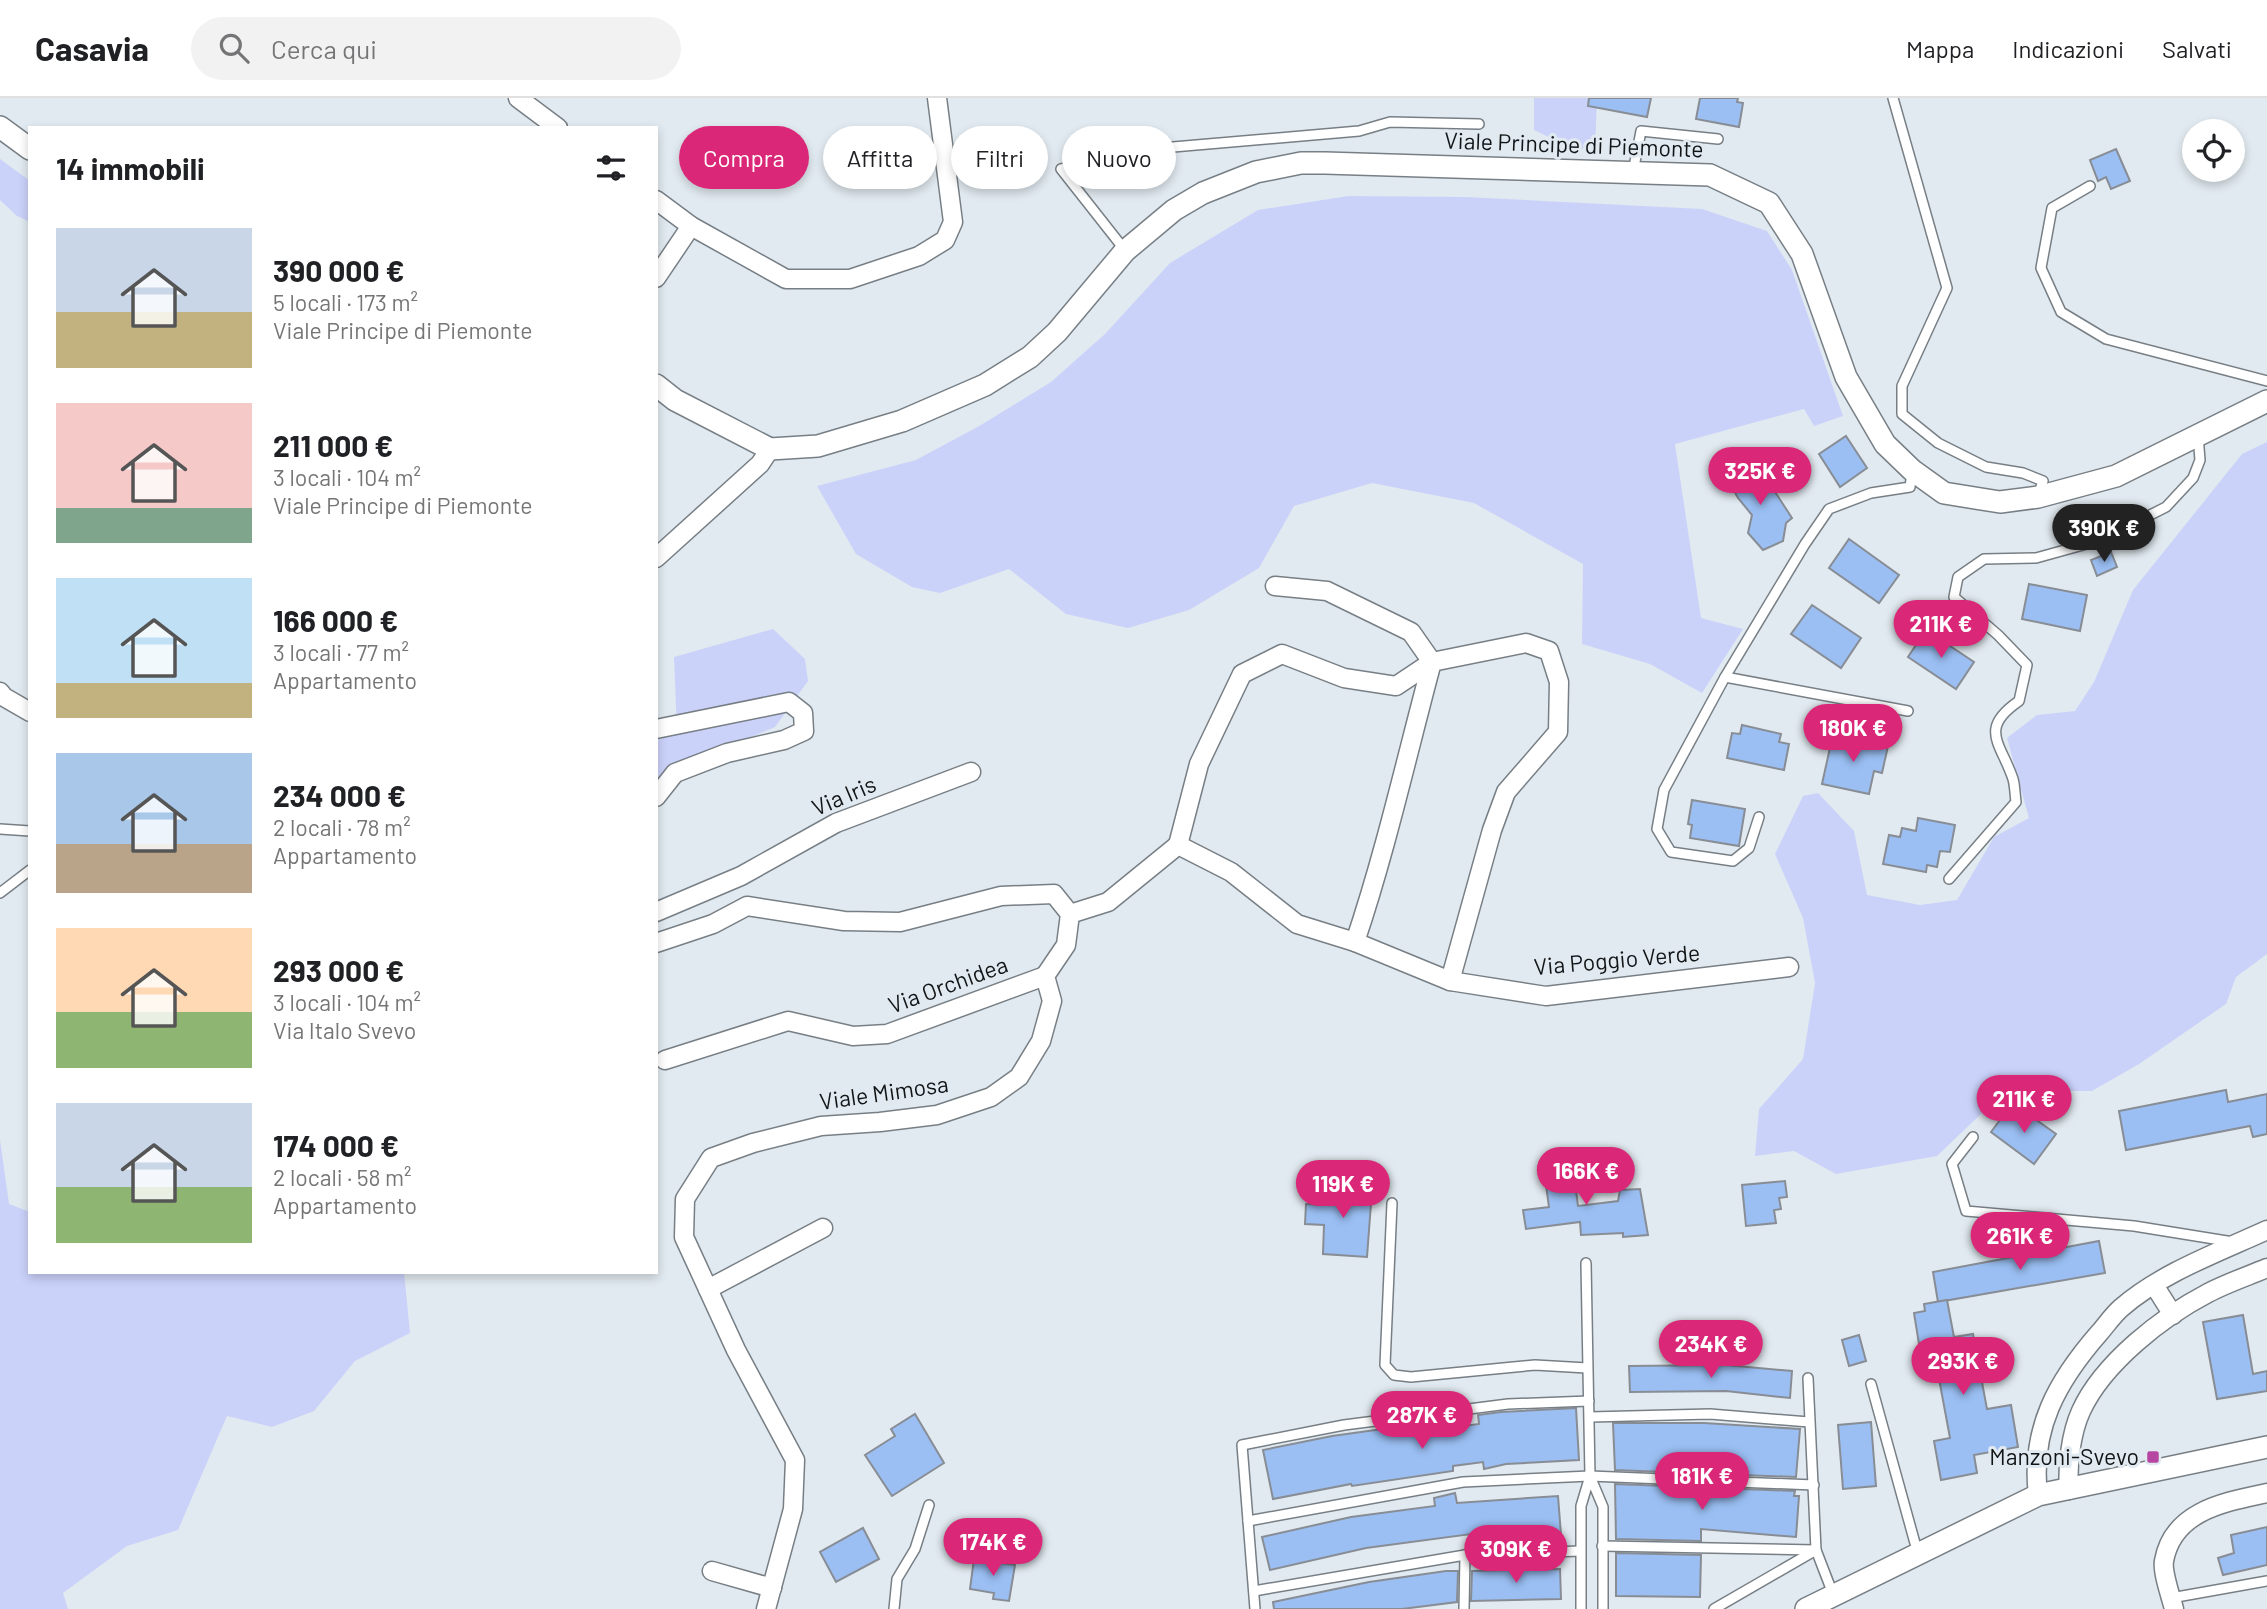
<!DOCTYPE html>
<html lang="it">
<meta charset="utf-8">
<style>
:root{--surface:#fff;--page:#f2f2f2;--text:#202124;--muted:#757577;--line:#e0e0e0;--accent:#db2777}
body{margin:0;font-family:Barlow,sans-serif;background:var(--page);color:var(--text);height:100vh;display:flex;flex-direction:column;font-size:26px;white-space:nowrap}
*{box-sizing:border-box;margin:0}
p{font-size:23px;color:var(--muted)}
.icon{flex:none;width:38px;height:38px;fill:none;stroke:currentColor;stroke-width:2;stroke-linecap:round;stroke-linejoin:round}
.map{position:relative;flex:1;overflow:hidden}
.details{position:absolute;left:28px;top:28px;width:630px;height:1148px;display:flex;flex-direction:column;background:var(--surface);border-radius:0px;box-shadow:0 4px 10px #0003}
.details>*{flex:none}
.hud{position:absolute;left:679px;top:28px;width:665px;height:63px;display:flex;gap:14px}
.tools{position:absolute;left:2182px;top:21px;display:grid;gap:14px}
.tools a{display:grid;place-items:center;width:63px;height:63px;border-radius:50%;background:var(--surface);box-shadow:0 4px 10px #0003;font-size:35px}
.price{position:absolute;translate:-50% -60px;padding:0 16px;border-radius:24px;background:var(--accent);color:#fff;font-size:23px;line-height:46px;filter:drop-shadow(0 2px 4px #0008)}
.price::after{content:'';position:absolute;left:50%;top:42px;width:21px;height:16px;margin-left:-10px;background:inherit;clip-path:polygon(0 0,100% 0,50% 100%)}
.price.current{background:#222;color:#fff}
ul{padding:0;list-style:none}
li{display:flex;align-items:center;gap:21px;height:175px;padding:0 28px}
li span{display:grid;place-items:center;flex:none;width:196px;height:140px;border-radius:0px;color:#555}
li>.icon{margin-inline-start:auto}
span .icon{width:84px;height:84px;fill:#fffc;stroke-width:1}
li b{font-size:30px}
h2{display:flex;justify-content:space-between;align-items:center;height:84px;padding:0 28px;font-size:30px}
.chip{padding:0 24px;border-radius:32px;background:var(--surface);box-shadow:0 4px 10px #0003;font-size:24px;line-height:63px}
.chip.current{background:var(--accent);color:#fff}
header{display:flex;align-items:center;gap:42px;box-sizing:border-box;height:98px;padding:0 35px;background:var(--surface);border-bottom:2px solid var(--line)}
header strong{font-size:33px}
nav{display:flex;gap:38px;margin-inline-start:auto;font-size:24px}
.search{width:490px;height:63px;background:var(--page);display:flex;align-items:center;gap:18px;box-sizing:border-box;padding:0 24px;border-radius:38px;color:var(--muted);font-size:26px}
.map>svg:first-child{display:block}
.green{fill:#cbd2fa}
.building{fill:#9bbff3;stroke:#888d95;stroke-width:2}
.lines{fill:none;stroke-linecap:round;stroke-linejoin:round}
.service-casing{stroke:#777f85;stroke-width:12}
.minor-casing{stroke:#777f85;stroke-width:21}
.tertiary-casing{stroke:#777f85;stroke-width:24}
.service{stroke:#fff;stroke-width:9}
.minor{stroke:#fff;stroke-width:18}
.tertiary{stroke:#fff;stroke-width:21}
.poi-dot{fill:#b746a3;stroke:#e1eaf0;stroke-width:2.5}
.labels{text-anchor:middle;stroke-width:6;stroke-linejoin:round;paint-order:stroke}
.street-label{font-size:23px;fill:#121517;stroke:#e1eaf0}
.poi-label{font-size:23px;fill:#121517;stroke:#e1eaf0;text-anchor:end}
</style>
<header>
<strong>Casavia</strong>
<div class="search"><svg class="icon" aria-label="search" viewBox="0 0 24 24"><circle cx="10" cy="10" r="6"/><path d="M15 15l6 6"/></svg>Cerca qui</div>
<nav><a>Mappa</a><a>Indicazioni</a><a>Salvati</a></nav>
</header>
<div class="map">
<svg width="2267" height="1511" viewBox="0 0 2267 1511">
<rect width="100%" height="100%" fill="#e1eaf0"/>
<g class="green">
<path d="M 1534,0 L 1599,0 C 1593,18 1600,33 1591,50 L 1576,52 L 1534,32 Z"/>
<polygon points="0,61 30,83 30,124 17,118 0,102"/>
<polygon points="1348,98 1466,99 1702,111 1767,133 1792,172 1843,318 1814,328 1804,311 1675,346 1701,520 1743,531 1702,595 1650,566 1582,546 1583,466 1474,405 1372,385 1294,408 1259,470 1189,512 1128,530 1066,516 1009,471 940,495 912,489 856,456 817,388 916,362 981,327 1051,284 1105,236 1170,165 1258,112"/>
<polygon points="2267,344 2267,856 2236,879 2226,906 2139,966 2092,993 2005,993 1937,1058 1836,1076 1794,1053 1755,1058 1759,1011 1803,961 1815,885 1803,820 1775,756 1803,698 1818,695 1854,733 1867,797 1920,807 1957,802 1994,739 2029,720 2007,640 2037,617 2075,613 2094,584 2133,492 2242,356"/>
<polygon points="773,531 805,561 808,583 775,629 744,642 675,665 656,684 656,643 677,633 674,559"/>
<polygon points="0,1042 9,1106 30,1114 30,1174 404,1174 410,1235 355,1263 314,1313 272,1329 227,1318 178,1432 127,1448 63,1495 68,1511 0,1511"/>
</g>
<g class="building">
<polygon points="1589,0 1651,0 1647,19 1588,8"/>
<polygon points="1700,0 1738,0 1737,4 1743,5 1739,29 1696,21"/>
<polygon points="2116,51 2130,83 2111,91 2106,79 2098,83 2090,62"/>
<polygon points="1846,338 1867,370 1840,389 1819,356"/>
<polygon points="1745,363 1756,386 1766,380 1792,420 1786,425 1783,443 1763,452 1748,435 1752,417 1738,400 1724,375"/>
<polygon points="1849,441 1899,477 1879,505 1829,470"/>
<polygon points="2111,454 2117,469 2097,478 2091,462"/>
<polygon points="2029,486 2087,497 2080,533 2022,521"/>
<polygon points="1812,507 1861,540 1841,570 1791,536"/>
<polygon points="1924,535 1930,539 1932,536 1974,564 1956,591 1908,559"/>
<polygon points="1742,627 1781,636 1779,644 1789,646 1784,672 1727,660 1732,635 1740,636"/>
<polygon points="1833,636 1888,648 1882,675 1874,673 1869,696 1822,686"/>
<polygon points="1692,702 1745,711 1739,748 1690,740 1692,727 1688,726"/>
<polygon points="1918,720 1955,727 1950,754 1940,753 1937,769 1927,767 1926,774 1883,766 1889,737 1900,739 1902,730 1916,733"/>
<polygon points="2226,992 2228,1004 2267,996 2267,1036 2253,1039 2250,1028 2126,1052 2119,1013"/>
<polygon points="2020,1010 2056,1036 2034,1066 1991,1034 2006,1014 2013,1019"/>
<polygon points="1572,1061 1578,1108 1618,1103 1620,1092 1640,1091 1648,1137 1623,1139 1623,1135 1581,1137 1580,1124 1526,1131 1523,1112 1549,1109 1543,1065"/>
<polygon points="1328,1080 1343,1081 1342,1090 1372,1092 1367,1159 1323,1156 1324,1127 1305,1126 1306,1106 1326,1107"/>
<polygon points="1785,1083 1787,1099 1779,1100 1781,1111 1774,1112 1776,1125 1746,1128 1742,1087"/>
<polygon points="2099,1143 2105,1175 1938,1204 1933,1174"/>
<polygon points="1947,1202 1954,1239 1973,1236 1987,1311 2011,1307 2018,1349 1974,1357 1977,1375 1941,1382 1934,1343 1950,1340 1932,1243 1919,1246 1914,1215 1925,1213 1924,1206"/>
<polygon points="2243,1217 2253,1276 2267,1273 2267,1293 2217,1301 2203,1224"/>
<polygon points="1859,1237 1866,1263 1849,1268 1842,1242"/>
<polygon points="1726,1267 1792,1273 1790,1300 1726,1293 1630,1294 1629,1268"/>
<polygon points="1576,1310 1579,1362 1506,1366 1484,1371 1483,1364 1453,1368 1453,1373 1352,1388 1351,1386 1273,1401 1263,1352 1332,1338 1448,1322 1449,1330 1479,1326 1478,1317 1501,1314"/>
<polygon points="915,1316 944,1365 892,1398 865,1357 895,1338 891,1331"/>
<polygon points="1871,1324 1876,1388 1843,1391 1838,1327"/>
<polygon points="1613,1325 1704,1325 1800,1331 1796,1379 1615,1372"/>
<polygon points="1615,1386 1795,1393 1794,1398 1799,1398 1796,1439 1701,1431 1701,1443 1616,1441"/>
<polygon points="1455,1395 1457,1405 1558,1398 1561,1437 1472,1443 1471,1436 1366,1450 1270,1472 1262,1439 1351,1419 1435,1408 1434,1400"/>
<polygon points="2267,1429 2267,1467 2223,1477 2218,1460 2234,1455 2231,1437"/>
<polygon points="863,1430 879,1461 836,1484 820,1454"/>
<polygon points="1616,1455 1701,1457 1700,1499 1616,1498"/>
<polygon points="974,1461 1015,1467 1009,1503 993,1501 994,1495 970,1491"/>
<polygon points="1560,1471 1561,1501 1471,1503 1472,1473"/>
<polygon points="1446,1473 1458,1473 1457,1504 1402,1511 1274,1511 1273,1504 1369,1484"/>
</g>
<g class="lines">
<g class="service-casing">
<g id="service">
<polyline points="1893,0 1947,190 1902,288 1902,316 1938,345 1986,369 2023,375 2043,383 2038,398"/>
<polyline points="1633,74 1641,33 1718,41"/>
<polyline points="2090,88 2052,110 2041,170 2061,214 2106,241 2267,283"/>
<polyline points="1124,151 1061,71 1173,49 1359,33 1390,24 1479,26"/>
<polyline points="1725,579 1908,613"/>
<polyline points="1759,719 1749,750 1733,763 1671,754 1657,731 1664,692 1725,579 1805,446 1829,411 1871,395 1910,389 1912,374"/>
<polyline points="0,731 30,733"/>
<path d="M 1949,781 L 2016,704 C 2015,697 2015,688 2013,681 C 2001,645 1978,631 2019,603 L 2027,567 L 1998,537 L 1954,499 L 1958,479 L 1984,461 L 2036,460 L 2101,442 L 2166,409 L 2193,380 L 2200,362 L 2198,338"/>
<polyline points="0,795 30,772"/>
<polyline points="1973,1039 1952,1066 1966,1113 2134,1128 2233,1144"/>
<polyline points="1392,1105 1385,1267 1394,1277 1411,1279 1535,1267 1587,1270"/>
<polyline points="1586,1165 1590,1378"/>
<polyline points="1871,1286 1918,1456"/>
<polyline points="1590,1319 1710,1316 1809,1324"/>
<polyline points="1248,1423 1463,1384 1590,1378 1814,1387"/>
<polyline points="1602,1448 1816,1452 1833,1496"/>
<polyline points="1254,1493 1465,1457 1580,1453"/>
<polyline points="2171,1500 2267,1483"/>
<polyline points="894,1511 897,1481 915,1451 929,1407"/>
<polyline points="1255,1511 1242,1347 1344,1327 1508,1306 1589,1303"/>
<polyline points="1464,1511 1465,1457"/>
<polyline points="1581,1511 1581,1408 1590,1378 1603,1409 1603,1511"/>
<polyline points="1714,1511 1816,1452 1808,1280"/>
</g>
</g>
<g class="minor-casing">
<g id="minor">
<polyline points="518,0 558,30"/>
<polyline points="656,102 691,128 786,181 850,181 919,158 945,142 953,124 937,0"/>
<polyline points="656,180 691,128"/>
<polyline points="656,460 760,366 770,351"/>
<polyline points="0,594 4,599 30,614"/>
<polyline points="656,631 789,604 803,615 804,633 784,642 727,655 675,675 656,699"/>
<polyline points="1178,747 1199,666 1242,576 1282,556 1344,580 1396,588 1432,564 1411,534 1327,493 1275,488"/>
<polyline points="656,814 741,778 836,725 971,674"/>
<polyline points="1070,816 1108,804 1178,747 1231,774 1297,826 1355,844 1450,883 1546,898 1789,869"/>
<path d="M 1355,844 C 1386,752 1407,657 1432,564 L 1526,545 L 1549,553 L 1559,584 L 1558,634 L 1506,694 L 1492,732 L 1450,883"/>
<polyline points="656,845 713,826 747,808 844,823 900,824 1001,798 1054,796 1070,816 1066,847 1045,878 1052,903 1041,943 1019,979 991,999 937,1017 880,1024 821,1028 753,1045 711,1060 685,1101 684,1139 736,1252 795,1362 793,1411 766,1511"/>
<polyline points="665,962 788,923 853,938 887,936 1045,878"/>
<polyline points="2154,1187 2173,1217"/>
<polyline points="708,1191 823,1130"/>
<path d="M 2069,1392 C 2067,1368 2071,1335 2081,1313 C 2103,1265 2162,1219 2208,1195 C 2227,1185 2248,1178 2267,1170"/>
<path d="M 2038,1397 C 2030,1331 2057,1283 2100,1234 C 2107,1226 2113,1217 2121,1210 C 2161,1175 2219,1154 2267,1132"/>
<polyline points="712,1473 772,1490"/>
<path d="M 2174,1511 C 2171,1499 2162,1474 2164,1463 C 2173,1412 2226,1404 2267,1395"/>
</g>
</g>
<g class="tertiary-casing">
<g id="tertiary">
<polyline points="0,29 30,51"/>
<polyline points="656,287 675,302 770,351 818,348 902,323 985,287 1030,259 1057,234 1125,153 1174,112 1203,95 1256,74 1301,65 1325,65 1710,77 1769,105 1802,156 1846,279 1885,346 1912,372 1944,395 2000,404 2038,399 2116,378 2267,303"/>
<polyline points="1806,1511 2038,1397 2267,1349"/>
</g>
</g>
<use href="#service" class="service"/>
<use href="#minor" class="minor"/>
<use href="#tertiary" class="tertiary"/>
</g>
<rect class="poi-dot" x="2146" y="1352" width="14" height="14" rx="3.5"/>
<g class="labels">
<g class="street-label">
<text transform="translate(1574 47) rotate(2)" y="8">Viale Principe di Piemonte</text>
<text transform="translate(844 698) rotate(-23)" y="8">Via Iris</text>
<text transform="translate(1617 862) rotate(-5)" y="8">Via Poggio Verde</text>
<text transform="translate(948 887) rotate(-20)" y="8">Via Orchidea</text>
<text transform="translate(884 995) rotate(-8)" y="8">Viale Mimosa</text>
</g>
<g class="poi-label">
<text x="2139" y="1367">Manzoni-Svevo</text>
</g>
</g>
</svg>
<div class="tools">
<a><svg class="icon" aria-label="locate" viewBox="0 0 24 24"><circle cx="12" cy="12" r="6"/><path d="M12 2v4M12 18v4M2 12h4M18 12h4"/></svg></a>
</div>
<b class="price" style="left:1760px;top:409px">325K €</b>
<b class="price current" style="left:2104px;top:466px">390K €</b>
<b class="price" style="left:1941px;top:562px">211K €</b>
<b class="price" style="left:1853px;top:666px">180K €</b>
<b class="price" style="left:2024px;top:1037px">211K €</b>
<b class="price" style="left:1586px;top:1109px">166K €</b>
<b class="price" style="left:1343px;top:1122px">119K €</b>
<b class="price" style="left:2020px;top:1174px">261K €</b>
<b class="price" style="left:1711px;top:1282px">234K €</b>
<b class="price" style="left:1963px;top:1299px">293K €</b>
<b class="price" style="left:1422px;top:1353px">287K €</b>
<b class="price" style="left:1702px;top:1414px">181K €</b>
<b class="price" style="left:993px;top:1480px">174K €</b>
<b class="price" style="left:1516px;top:1487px">309K €</b>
<div class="hud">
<a class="chip current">Compra</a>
<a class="chip">Affitta</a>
<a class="chip">Filtri</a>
<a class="chip">Nuovo</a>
</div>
<section class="details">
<h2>14 immobili<svg class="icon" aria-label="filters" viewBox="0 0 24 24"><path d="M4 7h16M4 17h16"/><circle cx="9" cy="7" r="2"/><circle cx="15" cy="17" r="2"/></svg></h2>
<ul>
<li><span style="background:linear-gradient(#c9d6e8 60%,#c2b280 0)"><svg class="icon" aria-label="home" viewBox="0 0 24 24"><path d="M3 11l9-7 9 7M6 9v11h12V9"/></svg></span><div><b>390 000 €</b><p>5 locali · 173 m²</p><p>Viale Principe di Piemonte</p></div></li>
<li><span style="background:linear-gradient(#f6c9c9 75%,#7fa58c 0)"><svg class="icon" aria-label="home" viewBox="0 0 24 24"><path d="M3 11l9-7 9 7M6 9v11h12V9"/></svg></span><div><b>211 000 €</b><p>3 locali · 104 m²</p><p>Viale Principe di Piemonte</p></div></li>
<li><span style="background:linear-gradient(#bfe0f5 75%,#c2b280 0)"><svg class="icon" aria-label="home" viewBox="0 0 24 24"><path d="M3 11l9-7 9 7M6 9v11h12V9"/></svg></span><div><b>166 000 €</b><p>3 locali · 77 m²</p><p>Appartamento</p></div></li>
<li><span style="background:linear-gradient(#a9c7e8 65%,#b9a48a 0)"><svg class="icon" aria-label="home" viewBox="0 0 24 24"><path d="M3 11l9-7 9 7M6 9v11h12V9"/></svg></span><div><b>234 000 €</b><p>2 locali · 78 m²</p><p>Appartamento</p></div></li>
<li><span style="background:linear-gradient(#ffd9b3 60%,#8fb573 0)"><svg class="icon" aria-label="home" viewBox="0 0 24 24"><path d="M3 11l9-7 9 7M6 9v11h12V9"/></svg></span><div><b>293 000 €</b><p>3 locali · 104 m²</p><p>Via Italo Svevo</p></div></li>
<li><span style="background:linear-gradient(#c9d6e8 60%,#8fb573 0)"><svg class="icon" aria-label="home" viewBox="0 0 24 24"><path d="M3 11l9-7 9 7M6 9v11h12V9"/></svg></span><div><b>174 000 €</b><p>2 locali · 58 m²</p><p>Appartamento</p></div></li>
</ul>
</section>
</div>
